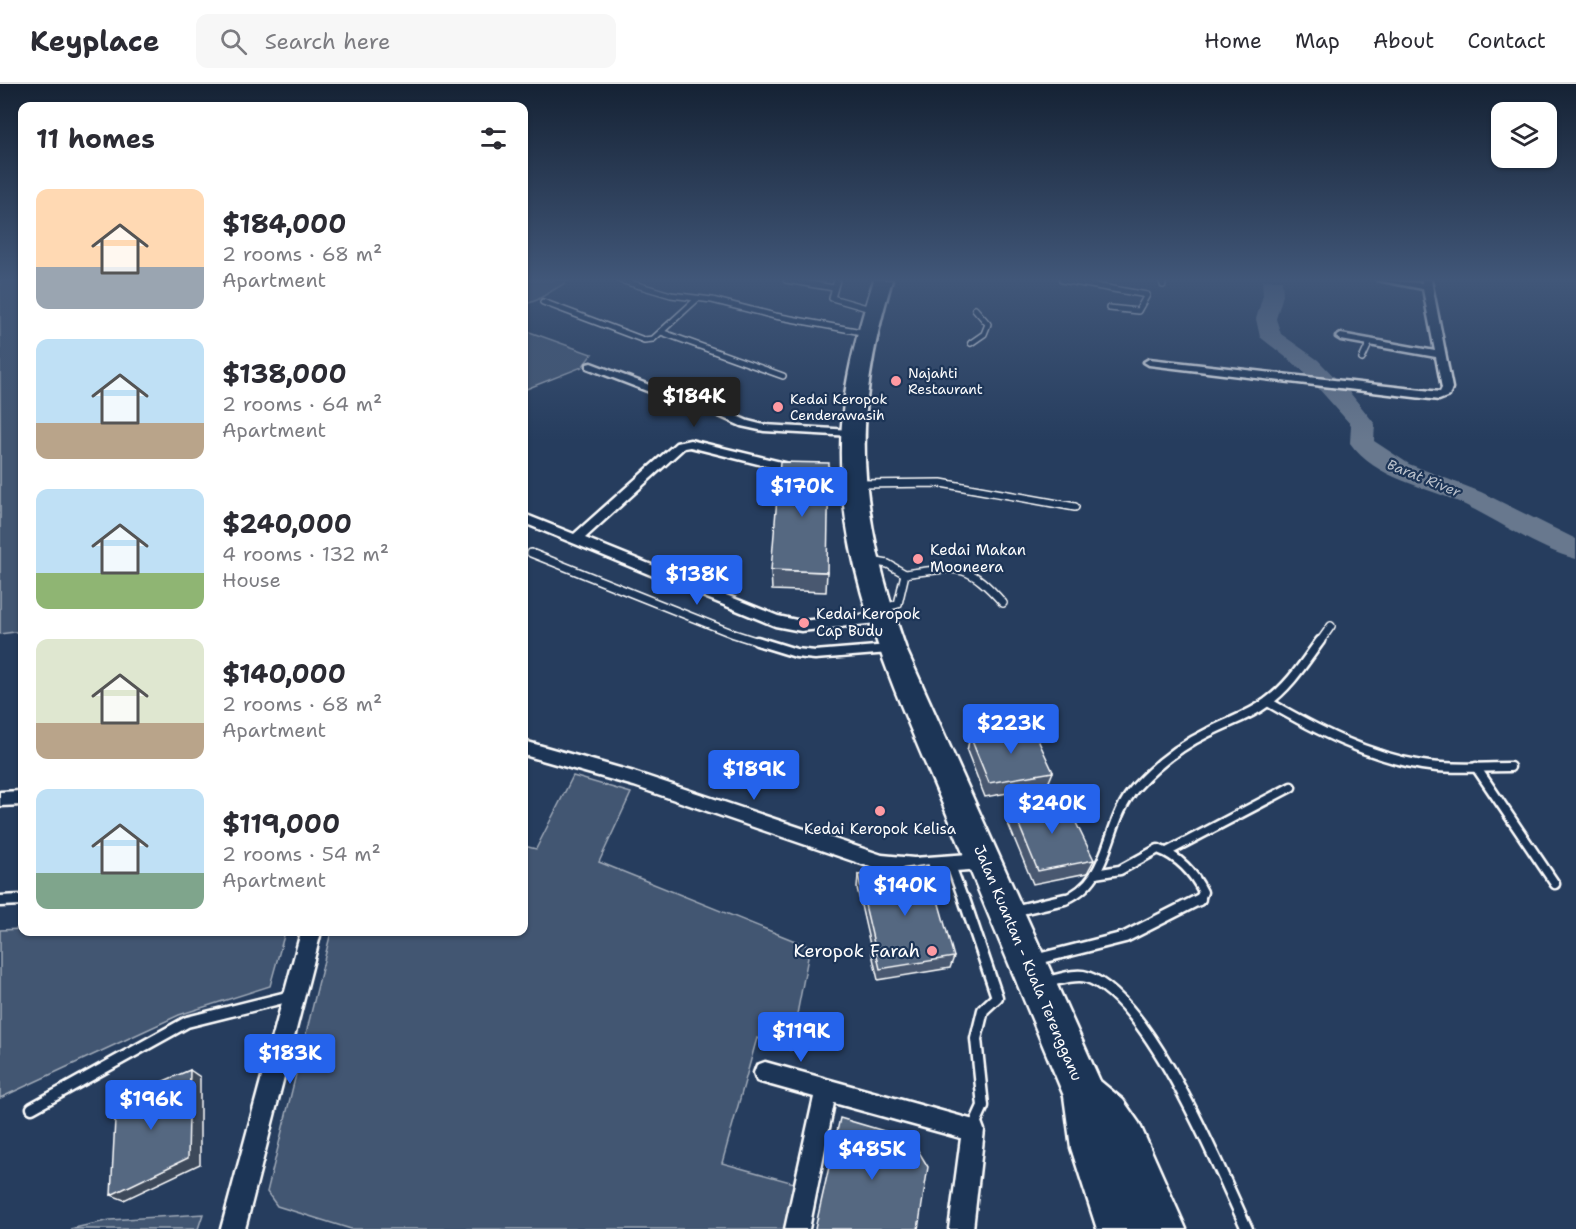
<!DOCTYPE html>
<meta charset="utf-8">
<style>
:root{--surface:#fff;--page:#f7f7f7;--text:#2b2b33;--muted:#7c7c81;--line:#e1e1e2;--accent:#2563eb}
body{margin:0;font-family:"Shantell Sans",sans-serif;background:var(--page);color:var(--text);height:100vh;display:flex;flex-direction:column;font-size:22px;white-space:nowrap}
*{box-sizing:border-box;margin:0}
p{font-size:20px;color:var(--muted)}
.icon{flex:none;width:33px;height:33px;fill:none;stroke:currentColor;stroke-width:2;stroke-linecap:round;stroke-linejoin:round}
.map{position:relative;flex:1;overflow:hidden}
.side{position:absolute;left:18px;top:18px;width:510px;height:834px;display:flex;flex-direction:column;background:var(--surface);border-radius:12px;box-shadow:0 2px 4px #0004}
.side>*{flex:none}
.buttons{position:absolute;left:1491px;top:18px;display:grid;gap:12px}
.buttons a{display:grid;place-items:center;width:66px;height:66px;border-radius:12px;background:var(--surface);box-shadow:0 2px 4px #0004;font-size:30px}
.price{position:absolute;translate:-50% -51px;padding:0 14px;border-radius:6px;background:var(--accent);color:#fff;font-size:20px;line-height:39px;filter:drop-shadow(0 2px 3px #0008)}
.price::after{content:'';position:absolute;left:50%;top:36px;width:18px;height:14px;margin-left:-9px;background:inherit;clip-path:polygon(0 0,100% 0,50% 100%)}
.price.current{background:#222;color:#fff}
ul{padding:0;list-style:none}
li{display:flex;align-items:center;gap:18px;height:150px;padding:0 18px}
li span{display:grid;place-items:center;flex:none;width:168px;height:120px;border-radius:12px;color:#555}
li>.icon{margin-inline-start:auto}
span .icon{width:72px;height:72px;fill:#fffc;stroke-width:1}
li b{font-size:26px}
h2{display:flex;justify-content:space-between;align-items:center;height:72px;padding:0 18px;font-size:26px}
header{display:flex;align-items:center;gap:36px;box-sizing:border-box;height:84px;padding:0 30px;background:var(--surface);border-bottom:2px solid var(--line)}
header strong{font-size:28px}
nav{display:flex;gap:33px;margin-inline-start:auto;font-size:21px}
.search{width:420px;height:54px;background:var(--page);display:flex;align-items:center;gap:15px;box-sizing:border-box;padding:0 21px;border-radius:12px;color:var(--muted);font-size:22px}
.map>svg:first-child{display:block}
.green{fill:#425672;stroke:#a0aab8;stroke-width:1.5}
.lines{fill:none;stroke-linecap:round;stroke-linejoin:round}
.river{fill:#67788e;fill-rule:evenodd}
.lane-far3-casing{stroke:#fff;stroke-width:8}
.lane-far2-casing{stroke:#fff;stroke-width:10}
.lane-far1-casing{stroke:#fff;stroke-width:13}
.lane-casing{stroke:#fff;stroke-width:15}
.street-casing{stroke:#fff;stroke-width:5}
.highway-casing{stroke:#fff;stroke-width:5}
.lane-far3{stroke:#1d3557;stroke-width:5}
.lane-far2{stroke:#1d3557;stroke-width:7}
.lane-far1{stroke:#1d3557;stroke-width:8}
.lane{stroke:#1d3557;stroke-width:10}
.street{fill:#1d3557;fill-rule:evenodd}
.highway{fill:#1d3557;fill-rule:evenodd}
.wall{fill:#49596f;stroke:#fff;stroke-width:1.5}
.shaded-wall{fill:#3c485a;stroke:#fff;stroke-width:1.5}
.building{fill:#556781;stroke:#fff;stroke-width:1.5}
.poi-dot{fill:#ff9aa2;stroke:#1d3557;stroke-width:2}
.labels{text-anchor:middle;stroke-width:4.5;stroke-linejoin:round;paint-order:stroke}
.far-poi-label{font-size:14px;fill:#fff;stroke:#1d3557;text-anchor:start}
.far-water-label{font-size:14px;font-style:italic;fill:#bbc2cc;stroke:#1d3557}
.poi-label{font-size:15px;fill:#fff;stroke:#1d3557;text-anchor:start}
.street-label{font-size:15px;fill:#fff;stroke:#1d3557}
.near-poi-label{font-size:18px;fill:#fff;stroke:#1d3557;text-anchor:end}
</style>
<header>
<strong>Keyplace</strong>
<div class="search"><svg class="icon" aria-label="search" viewBox="0 0 24 24"><circle cx="10" cy="10" r="6"/><path d="M15 15l6 6"/></svg>Search here</div>
<nav><a>Home</a><a>Map</a><a>About</a><a>Contact</a></nav>
</header>
<div class="map">
<svg width="1576" height="1145" viewBox="0 0 1576 1145">
<rect width="100%" height="100%" fill="#263d5e"/>
<filter id="ink" filterUnits="userSpaceOnUse"><feTurbulence type="fractalNoise" baseFrequency=".0167" numOctaves="2"/><feDisplacementMap in="SourceGraphic" scale="12" xChannelSelector="R" yChannelSelector="G"/><feConvolveMatrix kernelMatrix="1 2 1 2 8 2 1 2 1" color-interpolation-filters="sRGB"/></filter>
<g filter="url(#ink)">
<g class="green">
<polygon points="0,196 22,196 22,547 0,550"/>
<polygon points="524,196 570,196 537,216 524,221"/>
<polygon points="524,246 591,270 592,270 582,283 524,306"/>
<polygon points="573,692 631,709 599,778 810,863 790,966 757,954 722,1079 794,1099 784,1145 351,1145 277,1122 267,1108 331,848 524,848 524,762 536,765"/>
<polygon points="22,845 22,848 285,848 270,902 179,931 0,1014 0,846"/>
<polygon points="203,1130 198,1145 70,1145 110,1136"/>
</g>
<g class="lines">
<path class="river" d="M 1262,196 L 1282,196 L 1283,211 L 1276,235 L 1281,250 L 1318,276 L 1351,310 L 1375,340 L 1374,357 L 1409,380 L 1481,408 L 1576,455 L 1576,475 C 1536,464 1501,438 1463,420 C 1426,402 1375,395 1350,359 L 1351,341 L 1302,286 L 1260,253 L 1256,235 L 1263,211 Z"/>
<g class="lane-far3-casing">
<g id="lane-far3">
<polyline points="620,196 671,211 712,216 775,232 867,249"/>
<polyline points="786,196 834,204"/>
<polyline points="837,196 832,214 874,226"/>
<polyline points="1062,196 1147,211 1138,227 1109,224"/>
<polyline points="1162,196 1163,201"/>
<polyline points="543,218 644,256 653,255 697,215"/>
<polyline points="661,248 783,292"/>
<polyline points="971,259 984,250 988,240 975,225"/>
<polyline points="1362,275 1370,258"/>
</g>
</g>
<g class="lane-far2-casing">
<g id="lane-far2">
<polyline points="859,400 941,399 1075,423"/>
<polyline points="531,469 734,550 762,559"/>
<polyline points="871,477 888,480 905,490"/>
<path d="M 884,524 L 898,520 L 905,490 C 957,483 966,477 1003,519"/>
<polyline points="1319,559 1331,542"/>
</g>
</g>
<g class="lane-far1-casing">
<g id="lane-far1">
<polyline points="757,557 796,569 815,571 889,565"/>
<path d="M 1268,618 C 1316,646 1367,672 1422,681 C 1451,686 1481,683 1510,683"/>
<polyline points="1476,683 1555,800"/>
<polyline points="1167,768 1291,703"/>
<polyline points="950,779 964,817"/>
<path d="M 1095,790 L 1120,786 L 1158,765 C 1178,772 1194,789 1203,808 L 1199,817"/>
<polyline points="2,817 22,816"/>
<path d="M 1061,817 C 1115,797 1102,740 1136,703 C 1156,681 1182,661 1209,648 C 1228,638 1249,632 1266,619 C 1289,603 1304,579 1320,557"/>
</g>
</g>
<g class="lane-casing">
<g id="lane">
<polyline points="964,815 997,913 983,926 976,955 983,1022 973,1044"/>
<polyline points="0,817 22,816"/>
<polyline points="1013,827 1065,815"/>
<polyline points="1034,876 1125,853 1200,815"/>
<path d="M 1046,898 C 1058,896 1075,889 1087,893 C 1150,914 1219,1085 1247,1145"/>
<polyline points="32,1024 187,938 291,912"/>
</g>
</g>
<g class="street-casing">
<g id="street">
<polygon points="1377,196 1422,199 1422,196 1431,196 1452,304 1449,312 1439,316 1149,281 1144,278 1149,275 1440,308 1442,304 1436,273 1341,256 1336,253 1341,250 1435,267 1423,205"/>
<polygon points="591,279 660,305 696,314 748,337 764,341 852,346 858,349 852,352 764,347 741,342 688,318 652,309 587,284 587,280"/>
<polygon points="690,356 810,385 854,388 860,392 854,396 810,393 690,363 684,364 585,454 778,532 801,537 881,529 886,530 888,534 886,538 801,547 775,542 524,439 524,430 574,450 676,359"/>
<polygon points="524,657 634,688 882,771 914,774 983,769 989,771 992,777 989,783 983,785 914,790 882,787 634,702 524,671"/>
<polygon points="22,707 22,721 0,722 0,708"/>
<polygon points="301,848 321,848 245,1145 221,1145"/>
<polygon points="765,978 981,1038 984,1046 973,1145 949,1145 961,1054 834,1019 809,1145 785,1145 814,1013 757,997 754,989 757,981"/>
</g>
</g>
<g class="highway-casing">
<path id="highway" d="M 874,196 L 892,196 C 850,336 858,428 906,565 L 1100,997 L 1123,1016 L 1139,1039 L 1186,1145 L 1097,1145 L 1071,1064 L 1064,1012 C 1024,916 984,820 944,723 C 890,595 826,463 844,319 C 849,277 861,236 874,196 Z"/>
</g>
<use href="#lane-far3" class="lane-far3"/>
<use href="#lane-far2" class="lane-far2"/>
<use href="#lane-far1" class="lane-far1"/>
<use href="#lane" class="lane"/>
<use href="#street" class="street"/>
<use href="#highway" class="highway"/>
</g>
<g class="wall">
<polygon points="771,486 827,488 826,508 772,506"/>
<polygon points="970,652 1053,688 1047,702 985,713 967,667"/>
<polygon points="1012,724 1094,776 1087,789 1033,800 1007,737"/>
<polygon points="858,791 954,873 950,884 878,896 857,804"/>
</g>
<polygon class="shaded-wall" points="190,986 200,993 200,1080 124,1116 111,1111"/>
<g class="building">
<polygon points="780,378 829,379 827,488 771,486"/>
<polygon points="1032,643 1053,688 989,699 970,652"/>
<polygon points="1064,714 1094,776 1038,787 1012,724"/>
<polygon points="928,781 954,873 880,885 858,791"/>
<polygon points="190,986 188,1074 111,1111 116,1017"/>
<polygon points="840,1034 911,1055 928,1083 918,1145 815,1145"/>
</g>
</g>
<linearGradient id="sky" x2="0" y2="1"><stop stop-color="#152234"/><stop offset="0.55" stop-color="#415779"/><stop offset="1" stop-color="#415779" stop-opacity="0"/></linearGradient>
<rect width="1576" height="356" fill="url(#sky)"/>
<g class="poi-dot">
<circle cx="896" cy="297" r="6"/>
<circle cx="778" cy="323" r="6"/>
<circle cx="918" cy="475" r="6"/>
<circle cx="804" cy="539" r="6"/>
<circle cx="880" cy="727" r="6"/>
<circle cx="932" cy="867" r="6"/>
</g>
<g class="labels">
<g class="far-poi-label">
<text x="908" y="294">Najahti<tspan x="908" dy="16">Restaurant</tspan></text>
<text x="790" y="320">Kedai Keropok<tspan x="790" dy="16">Cenderawasih</tspan></text>
</g>
<g class="far-water-label">
<text transform="translate(1424 394) rotate(22)" y="5">Barat River</text>
</g>
<g class="poi-label">
<text x="930" y="471">Kedai Makan<tspan x="930" dy="17">Mooneera</tspan></text>
<text x="816" y="535">Kedai Keropok<tspan x="816" dy="17">Cap Budu</tspan></text>
<text x="880" y="750" text-anchor="middle">Kedai Keropok Kelisa</text>
</g>
<g class="street-label">
<text transform="translate(1028 879) rotate(67)" y="5">Jalan Kuantan - Kuala Terengganu</text>
</g>
<g class="near-poi-label">
<text x="920" y="873">Keropok Farah</text>
</g>
</g>
</svg>
<div class="buttons">
<a><svg class="icon" aria-label="layers" viewBox="0 0 24 24"><path d="M12 4l9 5-9 5-9-5zM3 14l9 5 9-5"/></svg></a>
</div>
<b class="price current" style="left:694px;top:344px">$184K</b>
<b class="price" style="left:802px;top:434px">$170K</b>
<b class="price" style="left:697px;top:522px">$138K</b>
<b class="price" style="left:1011px;top:671px">$223K</b>
<b class="price" style="left:754px;top:717px">$189K</b>
<b class="price" style="left:1052px;top:751px">$240K</b>
<b class="price" style="left:905px;top:833px">$140K</b>
<b class="price" style="left:801px;top:979px">$119K</b>
<b class="price" style="left:290px;top:1001px">$183K</b>
<b class="price" style="left:151px;top:1047px">$196K</b>
<b class="price" style="left:872px;top:1097px">$485K</b>
<section class="side">
<h2>11 homes<svg class="icon" aria-label="filters" viewBox="0 0 24 24"><path d="M4 7h16M4 17h16"/><circle cx="9" cy="7" r="2"/><circle cx="15" cy="17" r="2"/></svg></h2>
<ul>
<li><span style="background:linear-gradient(#ffd9b3 65%,#9aa5b1 0)"><svg class="icon" aria-label="home" viewBox="0 0 24 24"><path d="M3 11l9-7 9 7M6 9v11h12V9"/></svg></span><div><b>$184,000</b><p>2 rooms · 68 m²</p><p>Apartment</p></div></li>
<li><span style="background:linear-gradient(#bfe0f5 70%,#b9a48a 0)"><svg class="icon" aria-label="home" viewBox="0 0 24 24"><path d="M3 11l9-7 9 7M6 9v11h12V9"/></svg></span><div><b>$138,000</b><p>2 rooms · 64 m²</p><p>Apartment</p></div></li>
<li><span style="background:linear-gradient(#bfe0f5 70%,#8fb573 0)"><svg class="icon" aria-label="home" viewBox="0 0 24 24"><path d="M3 11l9-7 9 7M6 9v11h12V9"/></svg></span><div><b>$240,000</b><p>4 rooms · 132 m²</p><p>House</p></div></li>
<li><span style="background:linear-gradient(#dfe7d0 70%,#b9a48a 0)"><svg class="icon" aria-label="home" viewBox="0 0 24 24"><path d="M3 11l9-7 9 7M6 9v11h12V9"/></svg></span><div><b>$140,000</b><p>2 rooms · 68 m²</p><p>Apartment</p></div></li>
<li><span style="background:linear-gradient(#bfe0f5 70%,#7fa58c 0)"><svg class="icon" aria-label="home" viewBox="0 0 24 24"><path d="M3 11l9-7 9 7M6 9v11h12V9"/></svg></span><div><b>$119,000</b><p>2 rooms · 54 m²</p><p>Apartment</p></div></li>
</ul>
</section>
</div>
